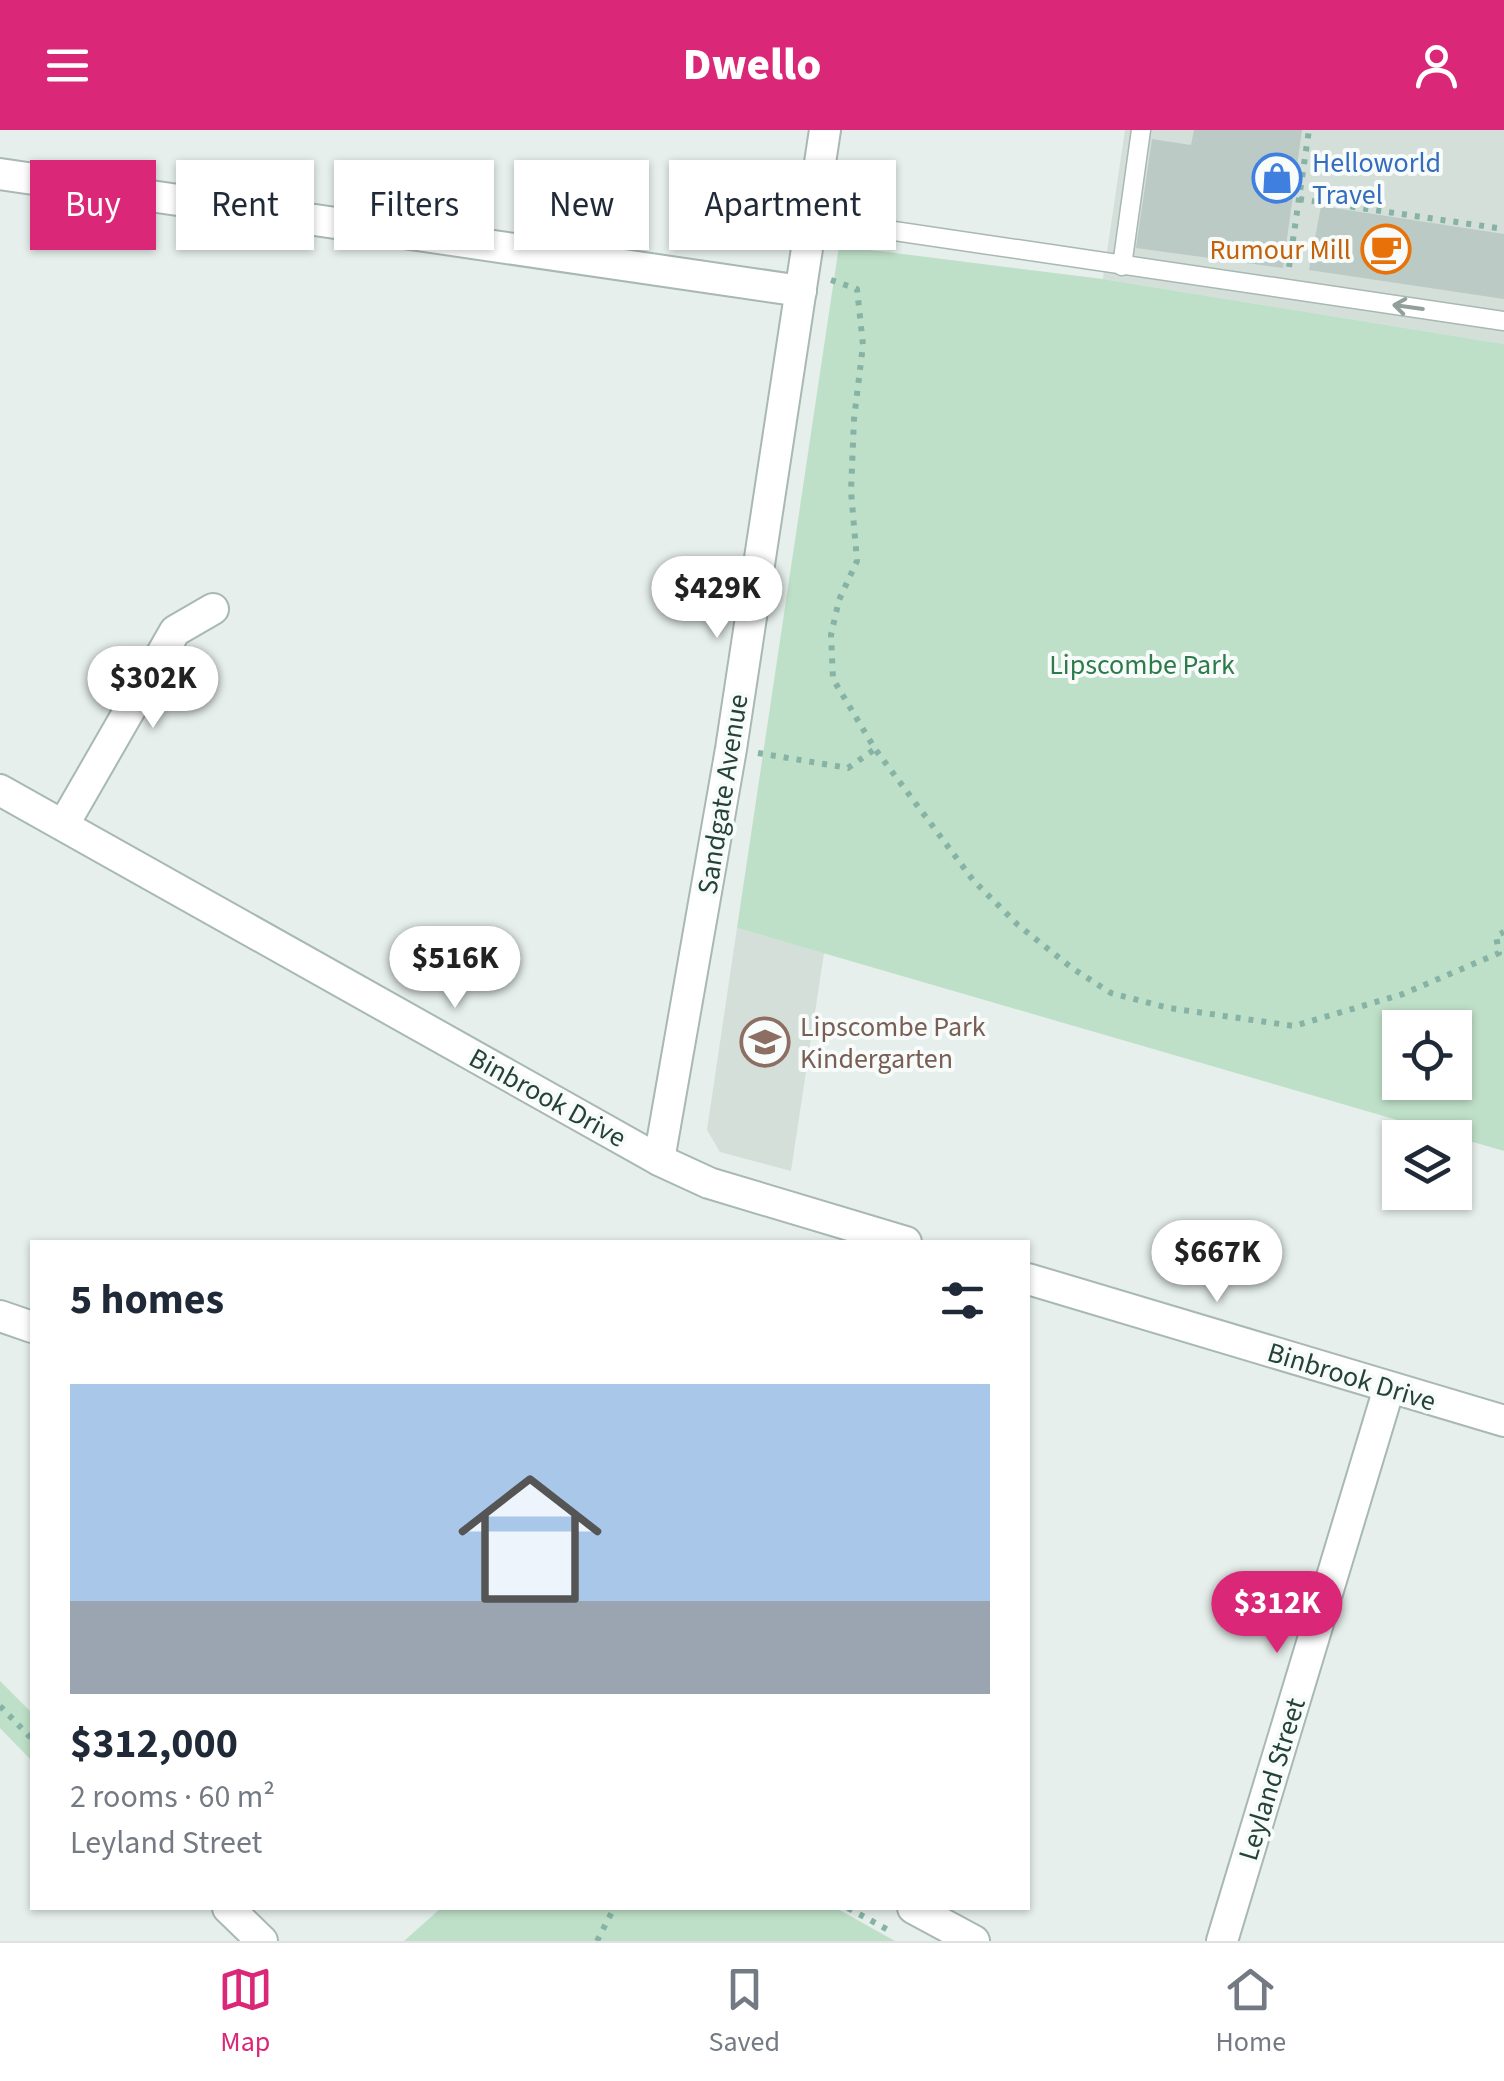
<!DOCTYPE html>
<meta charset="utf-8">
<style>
:root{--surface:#fff;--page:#f2f2f3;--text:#1f2937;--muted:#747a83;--line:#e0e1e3;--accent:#db2777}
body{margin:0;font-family:"Source Sans 3",sans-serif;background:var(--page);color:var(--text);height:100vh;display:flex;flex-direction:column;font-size:38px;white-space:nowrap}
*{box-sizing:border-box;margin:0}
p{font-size:32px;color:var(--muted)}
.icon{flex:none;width:55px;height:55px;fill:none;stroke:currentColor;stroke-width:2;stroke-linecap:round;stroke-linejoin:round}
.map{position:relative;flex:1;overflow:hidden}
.details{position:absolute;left:30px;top:1110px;width:1000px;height:670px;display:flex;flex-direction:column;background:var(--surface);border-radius:0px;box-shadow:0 2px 8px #0004}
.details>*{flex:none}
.top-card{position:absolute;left:30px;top:30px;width:1000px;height:90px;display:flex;gap:20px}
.buttons{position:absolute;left:1382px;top:880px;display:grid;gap:20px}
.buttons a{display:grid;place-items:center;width:90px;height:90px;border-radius:0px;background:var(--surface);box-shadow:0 2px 8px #0004;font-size:50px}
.price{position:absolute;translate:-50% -85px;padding:0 22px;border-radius:35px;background:#fff;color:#222;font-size:32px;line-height:65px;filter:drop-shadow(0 2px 5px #0008)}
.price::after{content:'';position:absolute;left:50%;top:60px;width:30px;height:22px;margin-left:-15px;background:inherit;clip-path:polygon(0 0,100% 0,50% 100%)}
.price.on{background:var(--accent);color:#fff}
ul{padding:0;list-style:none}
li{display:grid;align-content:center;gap:20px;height:530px;padding:0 40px}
li span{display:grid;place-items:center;height:310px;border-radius:0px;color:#555}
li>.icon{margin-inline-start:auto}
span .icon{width:180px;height:180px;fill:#fffc;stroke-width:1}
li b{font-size:42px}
h2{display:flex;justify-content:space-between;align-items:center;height:120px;padding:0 40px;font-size:42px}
.chip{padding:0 35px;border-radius:0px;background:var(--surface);box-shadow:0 2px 8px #0004;font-size:35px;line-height:90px}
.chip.on{background:var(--accent);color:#fff}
header{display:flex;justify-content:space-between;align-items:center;height:130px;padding:0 40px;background:var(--accent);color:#fff;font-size:45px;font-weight:800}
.tabs{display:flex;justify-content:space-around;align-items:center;height:140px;border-top:2px solid var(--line);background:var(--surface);font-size:28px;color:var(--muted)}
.tabs a{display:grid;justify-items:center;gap:5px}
.tabs .on{color:var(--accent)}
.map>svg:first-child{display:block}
.built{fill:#d4dfda}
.green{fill:#bfe0c8;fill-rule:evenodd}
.building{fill:#bbcac4}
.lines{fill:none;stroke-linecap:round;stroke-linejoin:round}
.lane-casing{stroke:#a8b8b2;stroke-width:21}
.street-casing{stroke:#a8b8b2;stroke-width:34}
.path{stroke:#86b3a5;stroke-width:6;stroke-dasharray:5 8;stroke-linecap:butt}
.lane{stroke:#fff;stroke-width:18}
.street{stroke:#fff;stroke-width:30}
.oneway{stroke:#92a09c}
.labels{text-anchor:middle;stroke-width:8;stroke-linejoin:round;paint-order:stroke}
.shop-label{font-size:28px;fill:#366cbe;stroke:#f7fbf9;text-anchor:start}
.food-label{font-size:28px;fill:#c56008;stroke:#f7fbf9;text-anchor:end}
.park-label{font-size:28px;fill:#2d7a4b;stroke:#f7fbf9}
.street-label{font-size:28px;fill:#24423a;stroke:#f7fbf9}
.education-label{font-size:28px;fill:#785e54;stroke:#f7fbf9;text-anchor:start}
</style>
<header><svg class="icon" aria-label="menu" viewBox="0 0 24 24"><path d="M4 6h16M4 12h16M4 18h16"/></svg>Dwello<svg class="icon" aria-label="person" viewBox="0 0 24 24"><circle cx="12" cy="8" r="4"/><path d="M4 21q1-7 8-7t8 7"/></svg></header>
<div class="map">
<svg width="1504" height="1811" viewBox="0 0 1504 1811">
<rect width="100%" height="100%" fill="#e6efeb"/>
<g class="built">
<polygon points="1125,0 1504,0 1504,214 1103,149"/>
<polygon points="737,798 824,823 791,1041 720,1022 707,1000"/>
</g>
<g class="green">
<path d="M 839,116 L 1103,149 L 1504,214 L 1504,1021 L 737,798 ZM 1400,898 L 1455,898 L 1455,952 L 1400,952 Z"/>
<polygon points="0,1551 32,1583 32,1631 0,1598"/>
<polygon points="441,1778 836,1778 895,1811 404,1811"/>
</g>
<g class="building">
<polygon points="1194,0 1302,0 1283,138 1136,118 1152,9 1191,15"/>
<polygon points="1321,76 1504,104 1504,169 1309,140"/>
</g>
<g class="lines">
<g class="lane-casing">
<g id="lane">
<polyline points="813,89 1504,191"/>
<polyline points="1122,136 1141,0"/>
</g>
</g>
<g class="street-casing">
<g id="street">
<polyline points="0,44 801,161"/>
<polyline points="0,660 659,1030 709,1053 906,1112"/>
<polyline points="64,694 175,501 213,479"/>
<polyline points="659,1030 731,619 825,0"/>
<polyline points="1028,1149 1504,1291"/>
<polyline points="0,1186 32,1197"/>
<polyline points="228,1778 262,1811"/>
<polyline points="913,1778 974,1811"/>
<polyline points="1222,1811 1389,1258"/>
</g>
</g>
<g class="path">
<polyline points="1299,69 1504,99"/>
<polyline points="1289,137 1309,0"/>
<polyline points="831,150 857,159 863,215 854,289 851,361 857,431 839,470 831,505 833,549 875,619 973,750 1018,795 1072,838 1111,863 1169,878 1294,896 1403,864 1499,823 1496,806 1504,802"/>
<polyline points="758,623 848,638 875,619"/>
<polyline points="0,1576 32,1609"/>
<polyline points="848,1778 890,1801"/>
<polyline points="597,1811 614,1778"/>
</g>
<use href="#lane" class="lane"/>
<use href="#street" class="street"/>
</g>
<defs><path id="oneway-shaft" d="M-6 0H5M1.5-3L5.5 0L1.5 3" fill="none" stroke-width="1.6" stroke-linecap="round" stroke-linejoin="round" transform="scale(2.5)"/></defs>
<use class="oneway" href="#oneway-shaft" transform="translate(1408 177) rotate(-172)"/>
<defs>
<g id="shop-ring" transform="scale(2.5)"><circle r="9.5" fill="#f7fbf9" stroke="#3f7fe0" stroke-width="1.5"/><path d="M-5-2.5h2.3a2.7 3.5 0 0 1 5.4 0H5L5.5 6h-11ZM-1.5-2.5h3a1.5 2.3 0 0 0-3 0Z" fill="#3f7fe0"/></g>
<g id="cafe-ring" transform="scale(2.5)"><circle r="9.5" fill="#f7fbf9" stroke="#e8710a" stroke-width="1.5"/><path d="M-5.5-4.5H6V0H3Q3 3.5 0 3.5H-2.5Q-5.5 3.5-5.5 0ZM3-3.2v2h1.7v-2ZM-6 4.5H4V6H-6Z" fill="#e8710a"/></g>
<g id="school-ring" transform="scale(2.5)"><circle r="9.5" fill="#f7fbf9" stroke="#8d6e63" stroke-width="1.5"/><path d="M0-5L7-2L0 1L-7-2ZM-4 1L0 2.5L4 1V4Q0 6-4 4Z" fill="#8d6e63"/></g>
</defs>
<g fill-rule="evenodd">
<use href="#shop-ring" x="1277" y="48"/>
<use href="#cafe-ring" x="1386" y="119"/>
<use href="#school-ring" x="765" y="912"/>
</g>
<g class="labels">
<g class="shop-label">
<text x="1312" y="42">Helloworld<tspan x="1312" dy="32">Travel</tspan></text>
</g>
<g class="food-label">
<text x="1351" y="129">Rumour Mill</text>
</g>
<g class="park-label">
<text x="1142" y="544">Lipscombe Park</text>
</g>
<g class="street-label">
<text transform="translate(722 664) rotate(-81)" y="10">Sandgate Avenue</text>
<text transform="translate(548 967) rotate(29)" y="10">Binbrook Drive</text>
<text transform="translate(1352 1246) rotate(17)" y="10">Binbrook Drive</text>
<text transform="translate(1271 1649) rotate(-73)" y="10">Leyland Street</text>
</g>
<g class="education-label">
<text x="800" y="906">Lipscombe Park<tspan x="800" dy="32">Kindergarten</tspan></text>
</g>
</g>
</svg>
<div class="buttons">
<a><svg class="icon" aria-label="locate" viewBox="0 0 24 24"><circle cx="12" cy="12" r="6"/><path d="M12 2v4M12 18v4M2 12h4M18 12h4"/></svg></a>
<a><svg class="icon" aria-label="layers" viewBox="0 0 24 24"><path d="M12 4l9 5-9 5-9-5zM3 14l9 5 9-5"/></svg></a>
</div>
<b class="price" style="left:717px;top:511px">$429K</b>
<b class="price" style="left:153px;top:601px">$302K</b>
<b class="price" style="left:455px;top:881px">$516K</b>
<b class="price" style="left:1217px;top:1175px">$667K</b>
<b class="price on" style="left:1277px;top:1526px">$312K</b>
<div class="top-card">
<a class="chip on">Buy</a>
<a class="chip">Rent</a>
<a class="chip">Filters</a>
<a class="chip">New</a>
<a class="chip">Apartment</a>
</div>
<section class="details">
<h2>5 homes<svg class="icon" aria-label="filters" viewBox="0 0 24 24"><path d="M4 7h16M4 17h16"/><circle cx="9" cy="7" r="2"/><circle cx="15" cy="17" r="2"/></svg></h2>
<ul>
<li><span style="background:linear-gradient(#a9c7e8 70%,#9aa5b1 0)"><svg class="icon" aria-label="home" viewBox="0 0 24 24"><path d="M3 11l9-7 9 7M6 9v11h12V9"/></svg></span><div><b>$312,000</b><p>2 rooms · 60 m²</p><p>Leyland Street</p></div></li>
</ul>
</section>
</div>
<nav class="tabs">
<a class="on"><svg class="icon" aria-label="map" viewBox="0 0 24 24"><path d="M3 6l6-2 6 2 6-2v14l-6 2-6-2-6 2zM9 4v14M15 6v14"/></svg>Map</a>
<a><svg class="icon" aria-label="saved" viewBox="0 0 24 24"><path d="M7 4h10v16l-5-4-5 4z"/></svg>Saved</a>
<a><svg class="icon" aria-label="home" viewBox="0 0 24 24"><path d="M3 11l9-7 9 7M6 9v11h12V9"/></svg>Home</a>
</nav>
